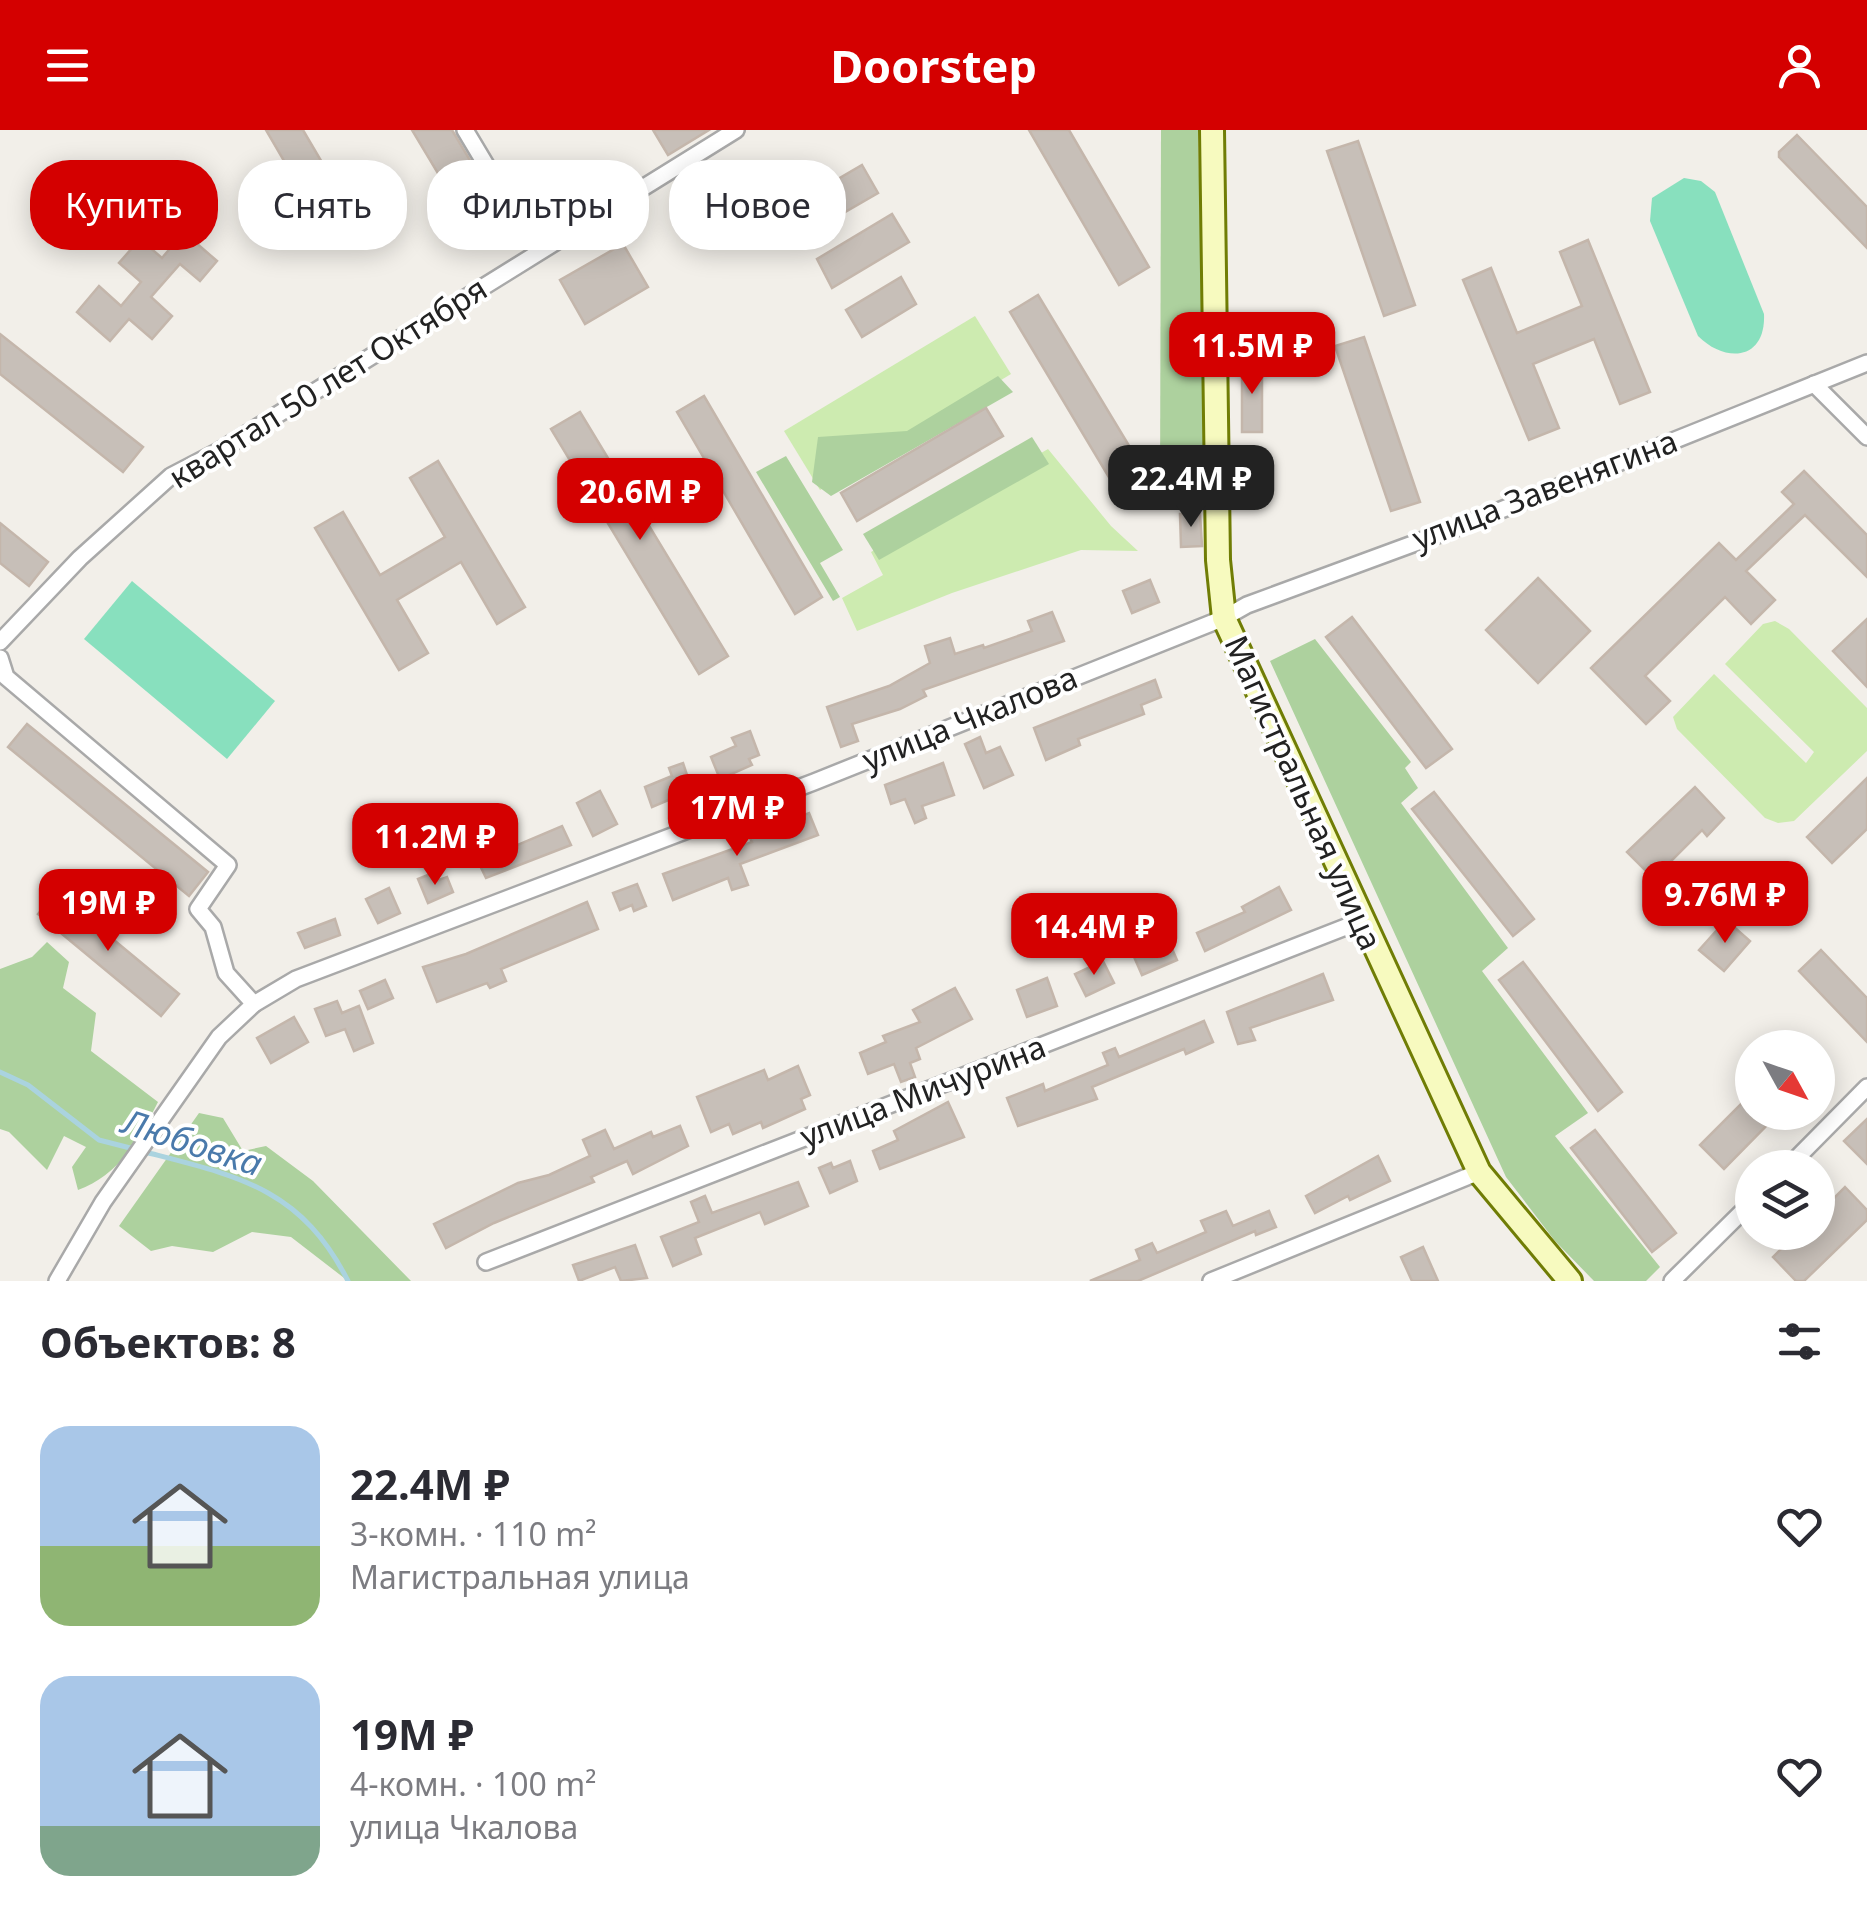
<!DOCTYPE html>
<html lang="ru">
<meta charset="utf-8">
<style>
:root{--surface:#fff;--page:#f2f2f3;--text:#2b2b33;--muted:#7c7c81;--accent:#d40000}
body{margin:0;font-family:"Noto Sans",sans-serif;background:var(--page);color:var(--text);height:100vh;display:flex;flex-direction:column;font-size:38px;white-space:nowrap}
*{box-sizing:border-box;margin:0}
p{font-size:32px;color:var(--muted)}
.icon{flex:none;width:55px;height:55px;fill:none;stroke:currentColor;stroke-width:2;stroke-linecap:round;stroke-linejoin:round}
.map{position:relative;height:1151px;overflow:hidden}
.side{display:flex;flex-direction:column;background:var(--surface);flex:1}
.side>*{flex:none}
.hud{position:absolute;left:30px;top:30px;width:1000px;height:90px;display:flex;gap:20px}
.needle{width:65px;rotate:130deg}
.fabs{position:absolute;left:1735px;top:900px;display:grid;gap:20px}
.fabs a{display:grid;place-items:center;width:100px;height:100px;border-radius:50%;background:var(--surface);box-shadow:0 5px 25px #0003;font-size:50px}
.price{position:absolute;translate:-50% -85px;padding:0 22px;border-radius:20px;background:var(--accent);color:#fff;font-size:32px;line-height:65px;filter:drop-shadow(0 2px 5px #0008)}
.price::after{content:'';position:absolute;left:50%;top:60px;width:30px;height:22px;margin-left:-15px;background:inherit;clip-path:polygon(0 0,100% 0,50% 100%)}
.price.selected{background:#222;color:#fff}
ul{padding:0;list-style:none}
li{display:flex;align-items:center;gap:30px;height:250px;padding:0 40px}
li span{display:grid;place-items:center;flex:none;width:280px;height:200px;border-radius:30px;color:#555}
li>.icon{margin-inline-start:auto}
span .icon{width:120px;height:120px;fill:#fffc;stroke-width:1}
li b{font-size:42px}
h2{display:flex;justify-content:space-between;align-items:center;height:120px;padding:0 40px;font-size:42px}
.chip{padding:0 35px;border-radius:40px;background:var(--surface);box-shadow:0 5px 25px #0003;font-size:35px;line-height:90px}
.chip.selected{background:var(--accent);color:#fff}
header{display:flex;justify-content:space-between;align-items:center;height:130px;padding:0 40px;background:var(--accent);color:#fff;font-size:45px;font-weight:700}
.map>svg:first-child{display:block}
.grass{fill:#cdebb0}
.forest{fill:#add19e}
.pitch{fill:#88e0be}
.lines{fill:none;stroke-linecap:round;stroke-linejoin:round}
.stream{stroke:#aad3df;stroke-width:5}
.building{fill:#c7bfb8;stroke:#c4b6ab;stroke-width:2.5}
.street-casing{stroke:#a9a9a9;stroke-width:20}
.secondary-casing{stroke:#707d05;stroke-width:28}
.street{stroke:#fff;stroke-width:15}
.secondary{stroke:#f7fabf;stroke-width:22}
.labels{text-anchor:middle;stroke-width:8;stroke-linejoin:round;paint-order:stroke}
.street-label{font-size:32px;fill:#222;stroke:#fff}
.water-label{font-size:35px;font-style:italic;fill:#4a7aab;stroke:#fff}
</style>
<header><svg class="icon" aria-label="menu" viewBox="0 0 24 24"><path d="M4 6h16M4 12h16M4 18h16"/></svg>Doorstep<svg class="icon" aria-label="person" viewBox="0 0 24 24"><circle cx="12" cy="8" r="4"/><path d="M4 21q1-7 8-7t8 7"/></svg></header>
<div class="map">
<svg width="1867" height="1151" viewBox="0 0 1867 1151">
<rect width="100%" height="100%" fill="#f2efe9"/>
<g class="grass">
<polygon points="975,186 1011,244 820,360 784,301"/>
<polygon points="1048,319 1111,396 1138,421 1081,420 952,463 857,501 842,468 883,445 871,422"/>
<polygon points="1775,491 1789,499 1867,578 1867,621 1794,691 1778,693 1765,688 1677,599 1673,587 1714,544 1806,633 1814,622 1725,534 1763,494"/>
</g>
<g class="forest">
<polygon points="1161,0 1198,0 1206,370 1160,372"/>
<polygon points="998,246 1013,262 831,366 812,352 818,307 907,301"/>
<polygon points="1032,307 1049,334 879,430 863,404"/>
<polygon points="786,326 843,420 820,433 840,467 833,471 756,342"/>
<polygon points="1315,509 1411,632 1405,638 1418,658 1401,673 1508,818 1482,841 1588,983 1555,1006 1660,1137 1646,1151 1594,1151 1555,1111 1506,1047 1270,531"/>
<path d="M 47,812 L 69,832 L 63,858 L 96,883 L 91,921 L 158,972 C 139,1010 119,1045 78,1060 L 72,1037 L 86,1017 L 64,1006 L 47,1040 L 9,1002 L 0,999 L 0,839 L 32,827 Z"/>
<polygon points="199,983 223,988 243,1021 266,1016 313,1051 411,1151 348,1151 291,1107 252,1102 213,1122 172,1116 151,1121 119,1096"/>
</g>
<g class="pitch">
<path d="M 1684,48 L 1701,51 L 1715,62 L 1764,184 C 1766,230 1726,234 1698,206 L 1650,91 L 1652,68 Z"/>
<polygon points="132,451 275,571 227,629 84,509"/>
</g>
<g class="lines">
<g class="stream">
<polyline points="0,942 28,955 99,1010 134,1019"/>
<path d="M 145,1022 C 238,1046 301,1058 348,1151"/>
</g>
</g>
<g class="building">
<polygon points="266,0 303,0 350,80 322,96"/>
<polygon points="412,0 452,0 486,57 457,75"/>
<polygon points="653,0 709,0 668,25"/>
<polygon points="1029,0 1069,0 1149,137 1119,155"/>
<polygon points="1797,5 1867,77 1867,118 1779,27 1779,22"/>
<polygon points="1358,11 1415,175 1384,186 1327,21"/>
<polygon points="862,35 878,63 826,93 809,66"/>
<polygon points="182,60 215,88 195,112 217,131 200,151 180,134 151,167 172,186 152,209 129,189 110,211 77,182 99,156 121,176 141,152 119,133 140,109 162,128 184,102 162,83"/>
<polygon points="892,84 909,112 832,158 817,129"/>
<polygon points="1588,110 1650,262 1620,274 1594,209 1533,234 1559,298 1529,310 1463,150 1491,138 1517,203 1582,176 1560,122"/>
<polygon points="623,114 648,157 585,194 560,150"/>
<polygon points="901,147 916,174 862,207 846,180"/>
<polygon points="1038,165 1154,357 1125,374 1010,182"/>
<polygon points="0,204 143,317 123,342 0,244"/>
<polygon points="1364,207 1420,372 1391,381 1335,216"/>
<rect x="1242" y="232" width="20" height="70"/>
<polygon points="704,266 822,467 795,484 677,282"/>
<polygon points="986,278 1003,306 857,391 841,363"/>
<polygon points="580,282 728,526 699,544 551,299"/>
<polygon points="438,331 525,477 497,494 461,432 397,470 428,523 399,540 315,398 343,382 380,445 445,407 410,348"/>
<polygon points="1804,341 1867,405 1867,447 1805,385 1746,441 1775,470 1751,494 1725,467 1645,546 1670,571 1646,594 1591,538 1719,413 1736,430 1794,374 1782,362"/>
<polygon points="1200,383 1202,416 1181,417 1180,384"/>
<polygon points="0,393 48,432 29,456 0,433"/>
<polygon points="1538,448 1590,501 1538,553 1486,500"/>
<polygon points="1150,450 1159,472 1132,483 1123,461"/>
<polygon points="1052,482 1064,511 923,560 926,566 900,579 852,594 858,611 841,617 827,577 889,556 930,533 925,516 950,508 955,524 983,515 984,518 1032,501 1028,491"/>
<polygon points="1352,487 1452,619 1426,638 1326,507"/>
<polygon points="1867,489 1867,557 1833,521"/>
<polygon points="1155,550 1161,567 1141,575 1144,584 1078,609 1080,615 1046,630 1034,598"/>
<polygon points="27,594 208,742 189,766 8,617"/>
<polygon points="750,601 759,625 749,629 752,635 720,649 711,627 736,616 732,608"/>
<polygon points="980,607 986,623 1000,617 1013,645 984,658 965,614"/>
<polygon points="683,633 692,660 652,677 645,657 672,646 669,638"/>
<polygon points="943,633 954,665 922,676 926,688 915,693 905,669 891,674 885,655"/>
<polygon points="1867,648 1867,699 1832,733 1807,707"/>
<polygon points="1695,657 1724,688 1707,706 1702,700 1671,731 1675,736 1658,753 1627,722"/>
<polygon points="600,661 617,694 593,706 577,673"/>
<polygon points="1434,662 1534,789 1513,806 1412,679"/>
<polygon points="809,683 818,705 740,734 748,755 732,760 728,748 673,770 663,744 752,712 750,708 784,697 783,693"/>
<polygon points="562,696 571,715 486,748 476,727 510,711 513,717"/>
<polygon points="433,743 436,751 447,747 453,762 428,773 418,749"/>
<polygon points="637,754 646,776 634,781 632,775 620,780 613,763"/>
<polygon points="1279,757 1291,780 1205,821 1197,803 1245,782 1242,777"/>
<polygon points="389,758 400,783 378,793 366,769"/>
<polygon points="56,762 179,864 161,886 38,784"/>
<polygon points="587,772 598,799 501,839 506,851 490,858 487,853 437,872 423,837 466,824"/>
<polygon points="335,789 340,805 305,818 298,803"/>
<polygon points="1726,790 1750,811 1724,841 1699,820"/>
<polygon points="1166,805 1177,830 1142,845 1131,820"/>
<polygon points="1821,820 1867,868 1867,912 1799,841"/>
<polygon points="1103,831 1114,853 1086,866 1075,844"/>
<polygon points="1523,832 1622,962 1598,981 1499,850"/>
<polygon points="1323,844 1333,870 1250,898 1255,910 1238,914 1227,882"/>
<polygon points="1047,848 1057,876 1027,887 1017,860"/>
<polygon points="385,850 393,868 368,879 360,861"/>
<polygon points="955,858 972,889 916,918 920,929 910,933 915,947 901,952 894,934 868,944 860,923 886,912 883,906 920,892 913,880"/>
<polygon points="337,871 342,883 359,876 373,913 354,921 345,899 326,906 315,879"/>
<polygon points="294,887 308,912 271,933 257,908"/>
<polygon points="1204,891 1213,912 1186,924 1184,919 1092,957 1097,969 1018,996 1007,968 1043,954 1045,961 1108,935 1103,923 1115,918 1119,927"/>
<polygon points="798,936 810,965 801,969 805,979 763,998 761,992 733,1004 729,994 711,1002 697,967 764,940 768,950"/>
<polygon points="1752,963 1752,982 1780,982 1724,1039 1700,1015"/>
<polygon points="948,972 964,1007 880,1039 873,1021 898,1010 894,1001"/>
<polygon points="1867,989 1867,1034 1844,1011"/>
<polygon points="680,996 688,1016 633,1044 627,1031 591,1047 594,1052 494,1093 446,1118 434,1094 518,1053 549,1045 590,1026 583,1010 605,1000 614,1019 651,1002 653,1007"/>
<polygon points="1595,1000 1676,1103 1652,1122 1571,1018"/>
<polygon points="1378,1026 1390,1051 1350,1070 1348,1066 1315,1083 1306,1066"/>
<polygon points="850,1031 857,1051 830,1063 819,1038 831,1033 833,1038"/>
<polygon points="798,1052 808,1076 765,1094 760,1082 695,1108 701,1124 673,1136 661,1107 699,1092 691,1072 705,1066 712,1083"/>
<polygon points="1845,1057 1867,1080 1867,1090 1804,1151 1796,1151 1773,1127 1798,1102 1818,1102 1818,1084"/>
<polygon points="1226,1081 1233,1096 1269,1081 1276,1097 1256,1105 1255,1101 1138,1151 1090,1151 1140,1130 1136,1120 1152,1113 1157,1123 1206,1102 1201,1091"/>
<polygon points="635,1115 647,1148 621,1151 615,1137 579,1151 573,1135"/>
<polygon points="1423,1117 1438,1151 1412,1151 1401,1127"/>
</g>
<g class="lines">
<g class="street-casing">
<g id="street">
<polyline points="465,0 538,122"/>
<polyline points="1814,254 1867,307"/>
<polyline points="0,512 80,428 171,346 219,321 736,0"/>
<polyline points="0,528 6,547 228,735 198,779 213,797 226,843 254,874"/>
<polyline points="1787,1038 1867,957"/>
<polyline points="486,1132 1361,791"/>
<polyline points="57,1151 103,1072 219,907 254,874 296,849 814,652 1224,488 1247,475 1456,398 1867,233"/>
<polyline points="1211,1151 1479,1042"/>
<polyline points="1672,1151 1752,1072"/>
</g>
</g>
<g class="secondary-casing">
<polyline id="secondary" points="1212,0 1218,430 1224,488 1479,1042 1570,1151"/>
</g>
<use href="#street" class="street"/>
<use href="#secondary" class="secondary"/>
</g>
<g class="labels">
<g class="street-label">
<text transform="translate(328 253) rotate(-32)" y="11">квартал 50 лет Октября</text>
<text transform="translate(1545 360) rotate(-21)" y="11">улица Завенягина</text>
<text transform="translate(970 589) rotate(-22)" y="11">улица Чкалова</text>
<text transform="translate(1303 663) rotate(66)" y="11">Магистральная улица</text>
<text transform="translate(923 962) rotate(-21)" y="11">улица Мичурина</text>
</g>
<g class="water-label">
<text transform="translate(192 1013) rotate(18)" y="12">Любовка</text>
</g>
</g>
</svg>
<div class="fabs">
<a><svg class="needle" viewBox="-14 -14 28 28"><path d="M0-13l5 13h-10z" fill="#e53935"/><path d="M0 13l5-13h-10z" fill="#7c7c81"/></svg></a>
<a><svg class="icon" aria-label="layers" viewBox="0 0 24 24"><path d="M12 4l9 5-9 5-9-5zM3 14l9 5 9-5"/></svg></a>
</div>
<b class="price" style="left:1252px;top:267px">11.5M ₽</b>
<b class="price selected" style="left:1191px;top:400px">22.4M ₽</b>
<b class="price" style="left:640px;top:413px">20.6M ₽</b>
<b class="price" style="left:737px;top:729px">17M ₽</b>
<b class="price" style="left:435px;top:758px">11.2M ₽</b>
<b class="price" style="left:1725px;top:816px">9.76M ₽</b>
<b class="price" style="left:108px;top:824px">19M ₽</b>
<b class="price" style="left:1094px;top:848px">14.4M ₽</b>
<div class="hud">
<a class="chip selected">Купить</a>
<a class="chip">Снять</a>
<a class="chip">Фильтры</a>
<a class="chip">Новое</a>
</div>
</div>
<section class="side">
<h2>Объектов: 8<svg class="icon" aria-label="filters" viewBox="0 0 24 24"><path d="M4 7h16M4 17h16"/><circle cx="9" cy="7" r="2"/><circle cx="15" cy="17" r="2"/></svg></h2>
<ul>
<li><span style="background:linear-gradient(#a9c7e8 60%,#8fb573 0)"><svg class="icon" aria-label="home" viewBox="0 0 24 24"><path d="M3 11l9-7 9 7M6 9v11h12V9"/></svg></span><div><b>22.4M ₽</b><p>3-комн. · 110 m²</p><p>Магистральная улица</p></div><svg class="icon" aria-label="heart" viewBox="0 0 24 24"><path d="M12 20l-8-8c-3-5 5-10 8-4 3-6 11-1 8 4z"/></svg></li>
<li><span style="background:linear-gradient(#a9c7e8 75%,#7fa58c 0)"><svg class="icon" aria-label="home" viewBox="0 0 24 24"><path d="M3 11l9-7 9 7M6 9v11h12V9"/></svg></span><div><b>19M ₽</b><p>4-комн. · 100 m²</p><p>улица Чкалова</p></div><svg class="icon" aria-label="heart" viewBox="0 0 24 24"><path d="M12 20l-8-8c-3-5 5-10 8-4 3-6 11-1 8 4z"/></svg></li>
</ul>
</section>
